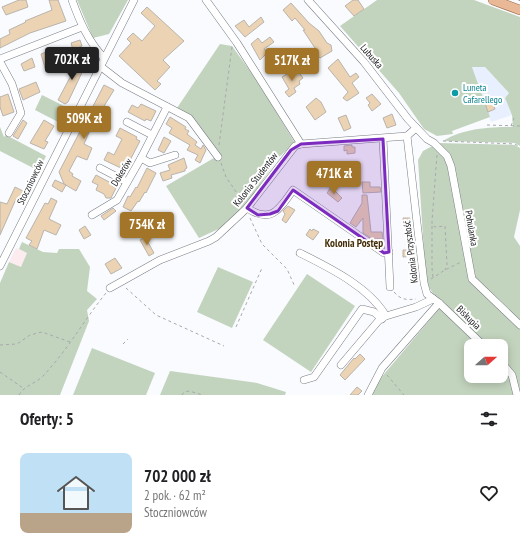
<!DOCTYPE html>
<html lang="pl">
<meta charset="utf-8">
<style>
:root{--surface:#fff;--page:#f6f6f6;--text:#202124;--muted:#757577;--line:#e0e0e0;--accent:#a37528}
body{margin:0;font-family:"PT Sans Narrow",sans-serif;background:var(--page);color:var(--text);height:100vh;display:flex;flex-direction:column;font-size:15px;white-space:nowrap}
*{box-sizing:border-box;margin:0}
p{font-size:13px;color:var(--muted)}
.icon{flex:none;width:22px;height:22px;fill:none;stroke:currentColor;stroke-width:2;stroke-linecap:round;stroke-linejoin:round}
.map{position:relative;height:395px;overflow:hidden}
.side{display:flex;flex-direction:column;background:var(--surface);flex:1}
.side>*{flex:none}
.needle{width:26px;rotate:69deg}
.buttons{position:absolute;left:464px;top:339px;display:grid;gap:8px}
.buttons a{display:grid;place-items:center;width:44px;height:44px;border-radius:8px;background:var(--surface);box-shadow:0 2px 10px #0003;font-size:20px}
.price{position:absolute;translate:-50% -34px;padding:0 9px;border-radius:4px;background:var(--accent);color:#fff;font-size:13px;line-height:26px;filter:drop-shadow(0 1px 2px #0008)}
.price::after{content:'';position:absolute;left:50%;top:24px;width:12px;height:9px;margin-left:-6px;background:inherit;clip-path:polygon(0 0,100% 0,50% 100%)}
.price.active{background:#222;color:#fff}
ul{padding:0;list-style:none}
li{display:flex;align-items:center;gap:12px;height:100px;padding:0 20px}
li+li{border-top:1px solid var(--line)}
li span{display:grid;place-items:center;flex:none;width:112px;height:80px;border-radius:8px;color:#555}
li>.icon{margin-inline-start:auto}
span .icon{width:48px;height:48px;fill:#fffc;stroke-width:1}
li b{font-size:17px}
h2{display:flex;justify-content:space-between;align-items:center;height:48px;padding:0 20px;font-size:17px}
.map>svg:first-child{display:block}
.built{fill:#e8f0ff}
.industrial{fill:#fcecef}
.green{fill:#c3d4be;fill-rule:evenodd}
.building{fill:#ebd3b3;stroke:#b9b4ad}
.lines{fill:none;stroke-linecap:round;stroke-linejoin:round}
.minor-casing{stroke:#797d84;stroke-width:8}
.major-casing{stroke:#996442;stroke-width:10}
.path{stroke:#a7a9ac;stroke-width:1;stroke-dasharray:3 3;stroke-linecap:butt}
.minor{stroke:#fff;stroke-width:7}
.major{stroke:#e9b897;stroke-width:9}
.tram{stroke:#3f4043;stroke-width:1}
.marked{fill:#7b2cbf;fill-opacity:0.2;stroke:#7b2cbf;stroke-width:3;stroke-linejoin:round}
.culture-dot{fill:#0f9aa8;stroke:#fff;stroke-width:1.5}
.labels{text-anchor:middle;stroke-width:4;stroke-linejoin:round;paint-order:stroke}
.street-label{font-size:10px;fill:#202124;stroke:#fff}
.culture-label{font-size:10px;fill:#0d838f;stroke:#fff;text-anchor:start}
.neighbourhood-label{font-size:11px;font-weight:bold;fill:#442e09;stroke:#fff}
</style>
<div class="map">
<svg width="520" height="395" viewBox="0 0 520 395">
<rect width="100%" height="100%" fill="#f9fbfe"/>
<polygon class="built" points="472,67 485,67 509,93 505,98 512,115 491,122"/>
<polygon class="industrial" points="16,248 27,253 21,267 9,262"/>
<g class="green">
<polygon points="77,0 128,0 109,34 93,38"/>
<path d="M 377,0 L 474,0 L 520,17 L 520,146 L 515,143 L 443,141 C 464,128 490,127 513,127 L 512,115 L 505,98 L 509,93 L 485,67 L 472,67 L 490,117 L 452,131 L 453,134 L 437,136 L 424,129 L 399,93 L 340,26 Z"/>
<polygon points="220,44 232,46 258,82 295,143 279,157 239,215 225,226 199,238 166,186 219,155 177,108"/>
<polygon points="42,95 70,109 62,124 35,110"/>
<polygon points="0,127 4,137 6,135 46,156 39,171 0,151"/>
<path d="M 438,143 L 515,145 L 520,148 L 520,210 L 514,237 L 520,246 L 520,395 L 371,395 L 374,386 L 444,303 L 434,295 L 426,283 L 418,160 L 423,151 ZM 471,346 L 501,346 L 501,376 L 471,376 Z"/>
<polygon points="22,242 43,252 57,253 59,249 79,249 90,267 87,291 97,299 87,310 89,321 60,395 0,395 0,283 9,262 21,267 27,253 19,249"/>
<polygon points="218,267 253,282 232,328 197,312"/>
<polygon points="307,274 355,306 311,372 263,340"/>
<polygon points="92,348 155,373 146,395 73,395"/>
<polygon points="170,371 257,383 286,392 285,395 160,395"/>
</g>
<g class="building">
<polygon points="19,0 26,0 28,7 6,15 2,7"/>
<polygon points="49,0 58,0 66,21 30,33 0,48 0,39 10,34 9,30 26,22 25,21 52,10"/>
<polygon points="353,0 358,0 364,9 354,16 345,6"/>
<polygon points="291,3 309,23 319,31 327,43 331,45 332,51 320,58 316,54 315,48 303,30 305,30 295,18 292,21 283,10"/>
<polygon points="147,7 184,41 163,60 170,67 157,81 161,84 155,90 119,56 131,43 127,39 133,33 142,41 155,26 141,13"/>
<polygon points="261,17 264,22 245,37 235,26 244,20 249,27"/>
<polygon points="270,37 274,42 264,49 267,53 260,60 251,44 258,38 262,43"/>
<polygon points="80,40 82,46 73,50 71,43"/>
<polygon points="49,51 52,58 55,57 57,62 54,64 55,67 46,71 41,54"/>
<polygon points="32,58 35,67 24,71 21,64"/>
<polygon points="75,59 86,64 68,102 65,104 58,100 75,68 71,66"/>
<polygon points="338,59 350,77 356,73 359,77 352,83 359,93 347,101 343,98 348,92 328,68"/>
<polygon points="292,71 293,73 298,71 303,78 299,81 300,84 294,88 296,92 289,97 285,92 289,89 282,77"/>
<polygon points="36,82 40,92 23,100 19,89"/>
<polygon points="104,85 114,90 101,111 106,114 102,121 95,118 84,144 92,148 87,160 77,156 69,171 73,174 72,176 81,181 76,191 64,184 59,172"/>
<polygon points="8,94 14,112 3,116 0,107 0,97"/>
<polygon points="372,94 381,104 372,111 368,105 370,103 366,98"/>
<polygon points="489,94 495,109 488,112 483,97"/>
<polygon points="316,98 321,102 326,112 315,120 306,107"/>
<polygon points="141,104 156,111 151,121 146,119 145,121 128,112 132,105 138,108"/>
<polygon points="392,114 396,125 387,128 383,118"/>
<polygon points="346,115 351,128 344,131 338,118"/>
<polygon points="170,117 186,127 185,129 189,131 187,134 197,142 195,145 201,149 203,145 206,150 200,163 195,160 198,155 187,150 190,145 169,133 172,128 166,124"/>
<polygon points="23,120 27,123 18,139 13,136"/>
<polygon points="44,120 54,126 45,141 48,142 44,149 30,143"/>
<polygon points="120,128 137,137 136,139 140,141 126,168 122,166 121,168 104,160 108,152 114,155 122,139 116,136"/>
<polygon points="164,137 171,141 164,153 158,150"/>
<polygon points="352,145 352,147 355,147 355,153 347,154 347,150 344,151 344,146"/>
<polygon points="184,158 187,168 185,169 185,171 171,175 172,178 163,181 160,173 170,170 168,165"/>
<polygon points="147,168 156,173 146,193 145,192 139,202 138,201 131,211 123,207 128,196 130,197 136,187 137,188"/>
<polygon points="96,175 113,184 112,186 116,188 111,198 106,198 104,194 96,190 98,185 92,182"/>
<polygon points="55,180 66,185 62,192 52,186"/>
<polygon points="362,182 370,182 370,187 380,187 381,192 363,193"/>
<polygon points="15,187 23,191 18,200 16,199 0,235 0,202 7,204"/>
<polygon points="331,187 342,198 338,202 327,193"/>
<polygon points="362,195 367,195 371,232 382,232 383,239 372,239 363,233 363,218 356,227 350,223 362,203"/>
<polygon points="51,198 57,201 49,219 61,225 56,235 44,230 37,249 29,245 32,241 26,238 45,203 48,204"/>
<polygon points="288,206 295,210 286,223 282,220 285,214 283,211"/>
<polygon points="113,208 116,211 104,220 101,216"/>
<polygon points="403,218 410,218 411,226 404,226"/>
<polygon points="152,219 155,225 145,232 142,226"/>
<polygon points="85,226 91,235 84,239 79,230"/>
<polygon points="310,229 312,231 313,229 319,232 313,240 306,235"/>
<polygon points="145,237 154,253 149,256 140,240"/>
<polygon points="403,250 413,250 413,256 403,257"/>
<polygon points="115,258 122,268 111,274 105,264"/>
<polygon points="360,354 365,359 345,380 340,375 354,358 355,359"/>
<polygon points="357,387 362,391 358,395 350,395"/>
</g>
<g class="lines">
<g class="minor-casing">
<g id="minor">
<path d="M 72,0 C 80,22 88,41 104,58"/>
<polyline points="206,0 237,43 301,144"/>
<polyline points="308,0 364,62 408,119 427,139 434,143 447,156 451,166 472,279 520,325"/>
<polyline points="0,59 82,27"/>
<polyline points="0,62 12,84 21,113 9,133"/>
<polyline points="100,66 122,83 189,118 218,157"/>
<polyline points="127,122 152,135"/>
<polyline points="383,139 390,287"/>
<polyline points="141,158 150,163 175,155"/>
<polyline points="100,168 127,182"/>
<path d="M 247,208 C 271,224 279,210 293,190 L 384,253 L 389,252"/>
<polyline points="92,215 117,200 141,158 167,107"/>
<path d="M 300,253 C 330,268 369,287 386,316 L 416,307 L 433,299"/>
<polyline points="0,266 134,0"/>
<polyline points="110,288 160,260 209,241 216,237 247,208 295,146 301,144 407,136"/>
<polyline points="439,303 484,346"/>
<polyline points="501,362 512,375 517,395"/>
<polyline points="341,365 380,319 384,317"/>
<polyline points="304,380 314,377 362,309 374,312 382,319"/>
<polyline points="368,395 382,368 439,303 427,294 424,283 407,136 416,128"/>
</g>
</g>
<g class="major-casing">
<polyline id="major" points="493,0 520,10"/>
</g>
<g class="path">
<polyline points="487,125 520,126"/>
<polyline points="511,126 514,118"/>
<polyline points="443,141 515,144 520,147"/>
<polyline points="219,145 232,47"/>
<polyline points="437,155 432,221 432,225 435,227 445,226 447,265 445,270"/>
<polyline points="221,163 226,177 243,202"/>
<polyline points="250,218 262,244 287,269 295,287"/>
<polyline points="432,226 432,268 433,278"/>
<polyline points="431,279 445,270 461,262"/>
<polyline points="126,288 156,315 224,346"/>
<path d="M 394,292 C 401,300 406,300 416,299"/>
<polyline points="236,327 262,268"/>
<polyline points="123,344 128,339"/>
<polyline points="0,345 17,344 30,335 42,332 70,342"/>
<polyline points="0,372 23,388"/>
<polyline points="387,375 404,395"/>
<path d="M 19,395 C 25,385 35,384 43,376 C 67,351 84,320 106,293"/>
<polyline points="182,395 184,392 189,391 203,395"/>
</g>
<use href="#minor" class="minor"/>
<use href="#major" class="major"/>
<polyline class="tram" points="519,0 520,0"/>
</g>
<path class="marked" d="M 383,139 L 389,252 L 384,253 L 293,190 L 278,211 L 270,214 L 258,215 L 247,208 L 291,150 L 301,144 Z"/>
<circle class="culture-dot" cx="455" cy="93" r="4"/>
<g class="labels">
<g class="street-label">
<text transform="translate(372 56) rotate(49)" y="4">Lubuska</text>
<text transform="translate(121 172) rotate(-59)" y="4">Dokerów</text>
<text transform="translate(255 179) rotate(-52)" y="4">Kolonia Studentów</text>
<text transform="translate(30 182) rotate(-64)" y="4">Stoczniowców</text>
<text transform="translate(472 228) rotate(80)" y="4">Pohulanka</text>
<text transform="translate(410 252) rotate(-97)" y="4">Kolonia Przyszłość</text>
<text transform="translate(469 317) rotate(44)" y="4">Biskupia</text>
</g>
<g class="culture-label">
<text x="463" y="91">Luneta<tspan x="463" dy="12">Cafarellego</tspan></text>
</g>
<g class="neighbourhood-label">
<text x="354" y="247">Kolonia Postęp</text>
</g>
</g>
</svg>
<div class="buttons">
<a><svg class="needle" viewBox="-14 -14 28 28"><path d="M0-13l5 13h-10z" fill="#e53935"/><path d="M0 13l5-13h-10z" fill="#757577"/></svg></a>
</div>
<b class="price active" style="left:72px;top:81px">702K zł</b>
<b class="price" style="left:292px;top:82px">517K zł</b>
<b class="price" style="left:84px;top:140px">509K zł</b>
<b class="price" style="left:334px;top:195px">471K zł</b>
<b class="price" style="left:147px;top:246px">754K zł</b>
</div>
<section class="side">
<h2>Oferty: 5<svg class="icon" aria-label="filters" viewBox="0 0 24 24"><path d="M4 7h16M4 17h16"/><circle cx="9" cy="7" r="2"/><circle cx="15" cy="17" r="2"/></svg></h2>
<ul>
<li><span style="background:linear-gradient(#bfe0f5 75%,#b9a48a 0)"><svg class="icon" aria-label="home" viewBox="0 0 24 24"><path d="M3 11l9-7 9 7M6 9v11h12V9"/></svg></span><div><b>702 000 zł</b><p>2 pok. · 62 m²</p><p>Stoczniowców</p></div><svg class="icon" aria-label="heart" viewBox="0 0 24 24"><path d="M12 20l-8-8c-3-5 5-10 8-4 3-6 11-1 8 4z"/></svg></li>
</ul>
</section>
